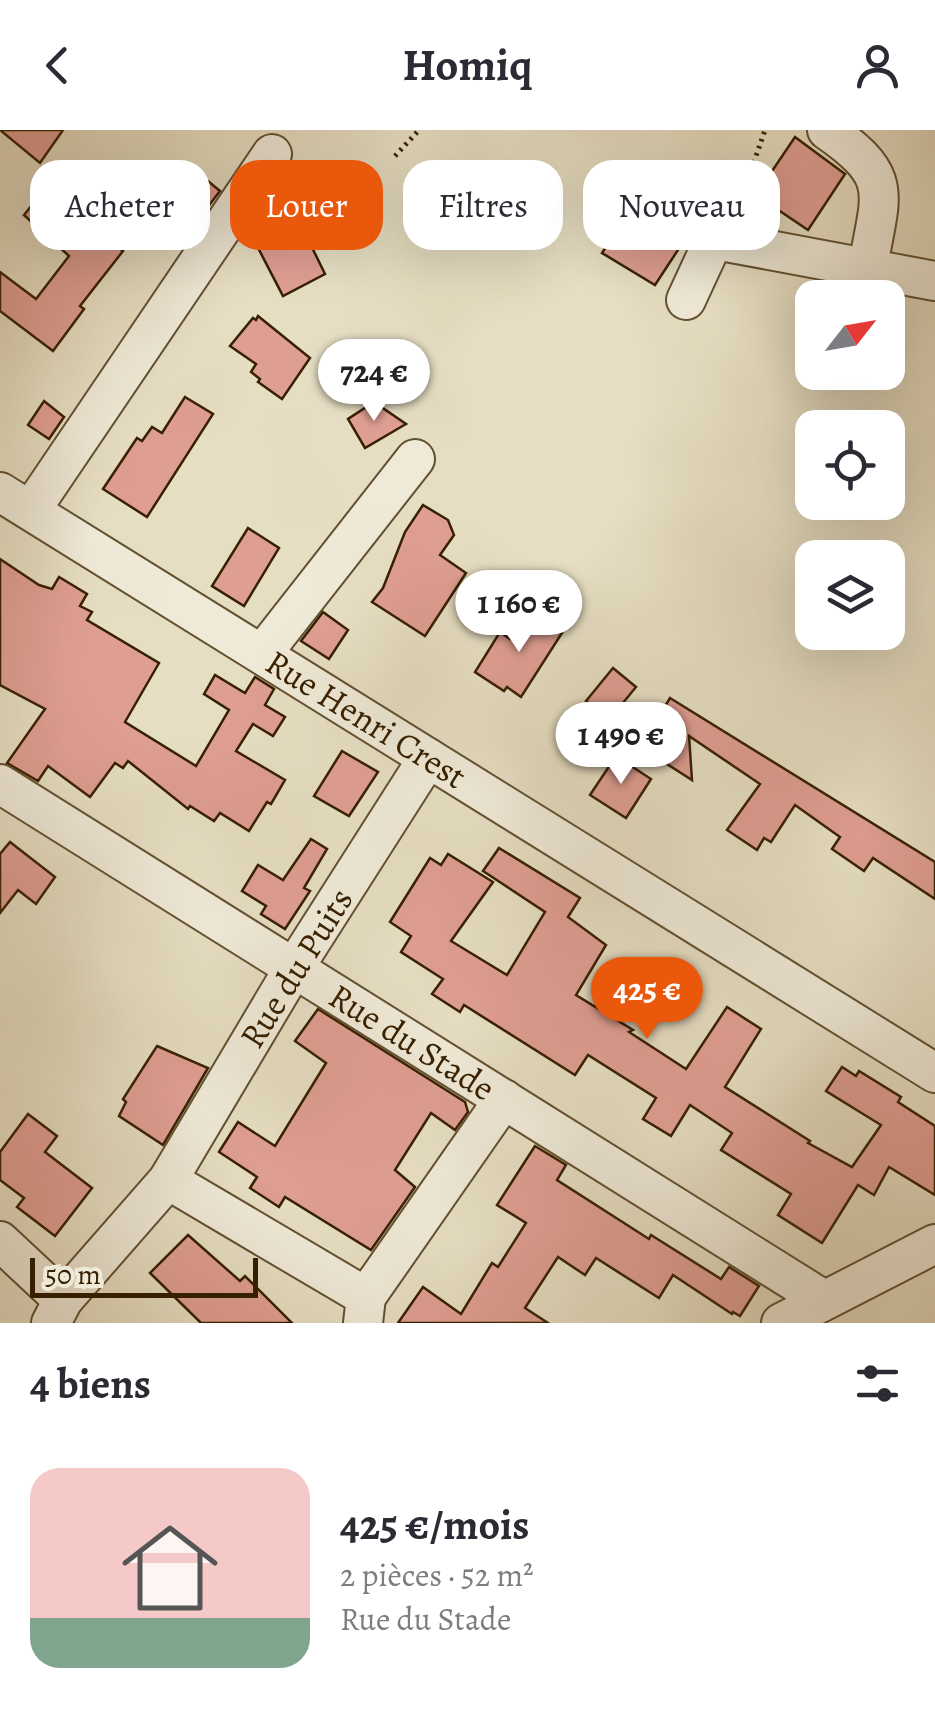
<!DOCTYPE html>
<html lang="fr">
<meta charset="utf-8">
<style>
:root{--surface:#fff;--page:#f7f7f7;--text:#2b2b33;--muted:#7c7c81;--line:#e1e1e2;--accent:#ea580c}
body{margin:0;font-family:Alegreya,serif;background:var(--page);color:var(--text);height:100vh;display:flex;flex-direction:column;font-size:38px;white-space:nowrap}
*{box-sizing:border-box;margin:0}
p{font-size:32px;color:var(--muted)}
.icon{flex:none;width:55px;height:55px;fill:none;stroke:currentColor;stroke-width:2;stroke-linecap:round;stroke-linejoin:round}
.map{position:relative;height:1193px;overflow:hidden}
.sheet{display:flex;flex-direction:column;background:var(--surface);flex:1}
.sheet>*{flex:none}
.banner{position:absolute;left:30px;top:30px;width:875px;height:90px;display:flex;gap:20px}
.needle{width:65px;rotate:59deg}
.controls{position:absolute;left:795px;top:150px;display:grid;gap:20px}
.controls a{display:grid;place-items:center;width:110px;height:110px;border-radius:20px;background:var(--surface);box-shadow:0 10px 40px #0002;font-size:50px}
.scale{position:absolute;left:30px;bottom:25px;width:228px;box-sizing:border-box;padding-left:10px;border:5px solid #372000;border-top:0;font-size:28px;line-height:35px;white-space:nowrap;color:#372000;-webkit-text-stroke:8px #efead8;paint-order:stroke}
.price{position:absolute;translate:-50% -85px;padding:0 22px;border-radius:35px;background:#fff;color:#222;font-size:32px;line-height:65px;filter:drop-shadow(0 2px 5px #0008)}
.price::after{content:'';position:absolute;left:50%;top:60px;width:30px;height:22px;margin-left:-15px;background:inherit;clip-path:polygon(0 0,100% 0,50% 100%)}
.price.active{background:var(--accent);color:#fff}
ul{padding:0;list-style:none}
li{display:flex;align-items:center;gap:30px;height:250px;padding:0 30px}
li+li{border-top:2px solid var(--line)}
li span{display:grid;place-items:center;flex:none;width:280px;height:200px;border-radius:30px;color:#555}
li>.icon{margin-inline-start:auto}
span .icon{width:120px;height:120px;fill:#fffc;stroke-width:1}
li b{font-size:42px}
h2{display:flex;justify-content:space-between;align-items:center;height:120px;padding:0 30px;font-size:42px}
.pill{padding:0 35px;border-radius:30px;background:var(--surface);box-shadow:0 10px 40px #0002;font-size:35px;line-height:90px}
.pill.active{background:var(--accent);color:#fff}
header{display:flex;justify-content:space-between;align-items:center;height:130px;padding:0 30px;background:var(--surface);font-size:45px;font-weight:700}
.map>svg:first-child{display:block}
.building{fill:#df9e93;stroke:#372000;stroke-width:2.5}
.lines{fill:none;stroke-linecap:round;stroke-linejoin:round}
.minor-casing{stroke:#635031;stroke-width:42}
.path{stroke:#372000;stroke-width:5;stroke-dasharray:2.5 5;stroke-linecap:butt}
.minor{stroke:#efead8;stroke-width:38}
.labels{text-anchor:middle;stroke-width:8;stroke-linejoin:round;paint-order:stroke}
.street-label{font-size:35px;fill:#372000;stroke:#efead8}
</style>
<header><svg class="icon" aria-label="back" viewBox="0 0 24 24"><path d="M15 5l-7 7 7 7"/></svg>Homiq<svg class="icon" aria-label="person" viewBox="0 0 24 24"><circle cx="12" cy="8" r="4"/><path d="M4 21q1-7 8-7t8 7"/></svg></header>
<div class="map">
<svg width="935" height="1193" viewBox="0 0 935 1193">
<rect width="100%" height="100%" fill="#e6dec3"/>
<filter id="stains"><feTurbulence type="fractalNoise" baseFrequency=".002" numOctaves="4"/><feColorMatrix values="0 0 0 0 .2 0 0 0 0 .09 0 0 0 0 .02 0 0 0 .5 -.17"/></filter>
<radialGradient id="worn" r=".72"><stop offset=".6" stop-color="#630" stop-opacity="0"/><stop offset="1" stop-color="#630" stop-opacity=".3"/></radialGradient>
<g class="building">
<polygon points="0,0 63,0 40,33"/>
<polygon points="795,7 845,44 808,100 756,65"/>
<polygon points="138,35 165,58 146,82 118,58"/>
<polygon points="197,42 220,61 194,95 170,75"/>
<polygon points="44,60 123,121 80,176 84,179 53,221 0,181 0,142 36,169 69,126 24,85"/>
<polygon points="639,65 691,100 655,155 602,123"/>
<polygon points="294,93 303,99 325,144 283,166 255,112"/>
<polygon points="258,186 310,228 282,269 258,252 260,249 251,242 256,234 230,216 253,188 256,190"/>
<polygon points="185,267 213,284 147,387 103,359 137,308 142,311 152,297 162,303"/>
<polygon points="44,271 64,287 49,309 28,295"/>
<polygon points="374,272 406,294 365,318 348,289"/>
<polygon points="423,375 448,390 454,405 440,425 466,443 425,506 372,472 383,458 405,402"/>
<polygon points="248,398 279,418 244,476 212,456"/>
<polygon points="0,429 39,455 52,459 59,447 87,464 80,476 92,482 87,490 159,533 125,592 196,636 229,580 204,564 215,545 245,563 255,547 274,559 265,575 285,587 273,606 253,594 236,621 285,650 271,674 267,672 249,701 220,683 214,691 190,676 188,679 128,631 123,638 115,633 90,667 48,636 38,651 7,633 45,579 0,555"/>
<polygon points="323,482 348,500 329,529 301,511"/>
<polygon points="527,482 562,503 521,567 507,557 504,561 475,542 500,502 510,509"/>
<polygon points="613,538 636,557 609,590 586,571"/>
<polygon points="670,568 935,732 935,769 873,728 864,741 832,719 840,707 795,675 771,712 764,708 757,720 727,700 760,654 689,606 692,650 656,627 676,597 659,586"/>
<polygon points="342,621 378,642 349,686 314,666"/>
<polygon points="616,626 651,649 626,688 590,665"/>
<polygon points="311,709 327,719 304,758 310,761 285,799 261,784 266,776 242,761 258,735 283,750"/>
<polygon points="10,712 55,747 36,774 18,760 0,783 0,724"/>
<polygon points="499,718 580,768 568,787 606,815 576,865 633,900 629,902 686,939 727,877 761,899 725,957 810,1011 808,1013 852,1037 881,995 826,961 842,937 856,946 859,941 901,967 898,972 935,996 935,1065 889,1037 874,1065 858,1055 822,1113 778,1085 791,1064 721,1020 732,1003 690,975 671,1006 643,989 656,968 588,925 575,945 464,875 460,882 432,864 443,849 401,822 411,806 390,792 430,728 441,735 448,724 493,752 451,811 507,845 545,782 483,741"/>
<polygon points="318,879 465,972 468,982 455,1000 431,983 395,1040 415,1057 371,1120 285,1067 279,1077 250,1058 257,1047 219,1022 238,992 275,1016 326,933 295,911"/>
<polygon points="157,916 208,938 163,1015 119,986 126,972 123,969"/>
<polygon points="28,984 57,1006 45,1022 92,1058 55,1106 17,1077 24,1068 0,1050 0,1022"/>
<polygon points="535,1016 566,1035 557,1050 649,1109 651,1105 721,1149 729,1137 759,1156 740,1186 733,1182 732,1184 673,1145 659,1168 596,1128 585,1145 558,1127 525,1178 548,1193 398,1193 423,1157 461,1184 492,1133 498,1137 526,1093 497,1075"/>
<polygon points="188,1105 240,1151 245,1146 292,1193 201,1193 150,1143"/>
</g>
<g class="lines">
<g class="minor-casing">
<g id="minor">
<path d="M 827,0 C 895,47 881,62 868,136"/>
<polyline points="686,170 710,118 721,111 935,151"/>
<polyline points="0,362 935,943"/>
<polyline points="31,380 272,24"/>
<polyline points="262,524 415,329"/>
<polyline points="0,654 824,1170"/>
<polyline points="168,1050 366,1167 363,1193"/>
<polyline points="0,1111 63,1170"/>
<polyline points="366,1167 504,969"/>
<polyline points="51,1193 63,1170 168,1050 294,838 428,628"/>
<polyline points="781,1193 935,1114"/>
</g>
</g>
<g class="path">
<polyline points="395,26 419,0"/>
<polyline points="729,78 745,58 765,0"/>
</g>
<use href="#minor" class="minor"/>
</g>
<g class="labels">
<g class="street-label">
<text transform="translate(366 589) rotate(32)" y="12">Rue Henri Crest</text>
<text transform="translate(296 838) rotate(-58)" y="12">Rue du Puits</text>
<text transform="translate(412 912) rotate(32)" y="12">Rue du Stade</text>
</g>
</g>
<rect width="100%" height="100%" filter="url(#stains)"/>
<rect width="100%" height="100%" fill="url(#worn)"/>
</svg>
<div class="controls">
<a><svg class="needle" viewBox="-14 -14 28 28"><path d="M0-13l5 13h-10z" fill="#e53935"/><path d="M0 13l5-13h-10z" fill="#7c7c81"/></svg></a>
<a><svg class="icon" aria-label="locate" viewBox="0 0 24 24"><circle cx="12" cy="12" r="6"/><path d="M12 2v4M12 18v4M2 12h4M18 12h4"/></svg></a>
<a><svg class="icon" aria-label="layers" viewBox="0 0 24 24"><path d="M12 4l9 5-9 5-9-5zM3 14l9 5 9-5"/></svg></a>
</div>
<div class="scale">50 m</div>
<b class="price" style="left:374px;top:294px">724 €</b>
<b class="price" style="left:519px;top:525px">1 160 €</b>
<b class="price" style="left:621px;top:657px">1 490 €</b>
<b class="price active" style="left:647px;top:912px">425 €</b>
<div class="banner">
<a class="pill">Acheter</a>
<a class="pill active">Louer</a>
<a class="pill">Filtres</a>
<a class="pill">Nouveau</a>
</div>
</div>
<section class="sheet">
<h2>4 biens<svg class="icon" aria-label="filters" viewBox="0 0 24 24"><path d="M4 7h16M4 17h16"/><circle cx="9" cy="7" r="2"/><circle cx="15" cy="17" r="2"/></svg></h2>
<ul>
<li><span style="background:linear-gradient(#f6c9c9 75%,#7fa58c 0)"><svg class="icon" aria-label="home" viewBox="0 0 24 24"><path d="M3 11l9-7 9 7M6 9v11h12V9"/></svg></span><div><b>425 €/mois</b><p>2 pièces · 52 m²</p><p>Rue du Stade</p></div></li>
</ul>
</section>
